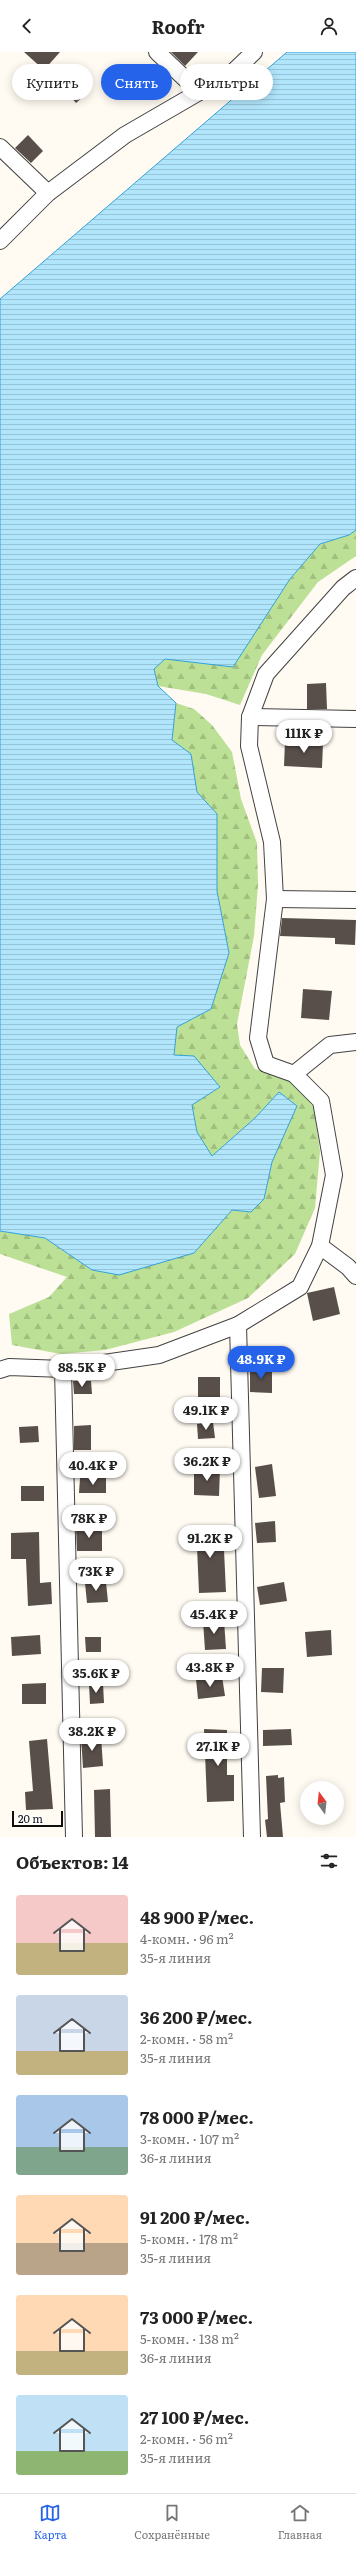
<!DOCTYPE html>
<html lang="ru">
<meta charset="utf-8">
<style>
:root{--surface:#fff;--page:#f2f2f2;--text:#222;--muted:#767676;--line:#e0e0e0;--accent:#2563eb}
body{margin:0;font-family:Literata,serif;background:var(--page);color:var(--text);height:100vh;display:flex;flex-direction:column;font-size:15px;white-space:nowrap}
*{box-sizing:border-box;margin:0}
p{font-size:13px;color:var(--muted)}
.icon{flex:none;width:22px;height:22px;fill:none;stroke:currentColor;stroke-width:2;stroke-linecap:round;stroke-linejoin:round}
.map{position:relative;height:1785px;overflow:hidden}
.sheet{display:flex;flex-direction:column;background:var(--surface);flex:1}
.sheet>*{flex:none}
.guide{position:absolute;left:12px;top:12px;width:332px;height:36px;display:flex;gap:8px}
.needle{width:26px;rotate:345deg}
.fabs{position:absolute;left:300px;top:1729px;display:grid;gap:8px}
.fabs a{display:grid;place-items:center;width:44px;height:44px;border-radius:50%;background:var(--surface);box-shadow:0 2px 10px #0003;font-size:20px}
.scale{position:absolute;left:12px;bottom:10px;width:51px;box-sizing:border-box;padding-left:4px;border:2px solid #0f0f0f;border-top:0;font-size:11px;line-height:14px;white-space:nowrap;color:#0f0f0f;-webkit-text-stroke:3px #fff;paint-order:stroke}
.price{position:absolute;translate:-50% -34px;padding:0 9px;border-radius:14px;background:#fff;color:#222;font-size:13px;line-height:26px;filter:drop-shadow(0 1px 2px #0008)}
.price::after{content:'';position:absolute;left:50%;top:24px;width:12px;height:9px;margin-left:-6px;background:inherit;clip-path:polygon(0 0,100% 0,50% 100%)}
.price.active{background:var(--accent);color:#fff}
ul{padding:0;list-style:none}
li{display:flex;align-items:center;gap:12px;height:100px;padding:0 16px}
li span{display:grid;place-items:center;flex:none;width:112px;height:80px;border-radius:4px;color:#555}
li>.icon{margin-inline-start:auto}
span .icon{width:48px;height:48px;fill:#fffc;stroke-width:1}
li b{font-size:17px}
h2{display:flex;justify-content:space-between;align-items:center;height:48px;padding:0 16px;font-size:17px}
.chip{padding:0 14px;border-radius:18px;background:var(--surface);box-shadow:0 2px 10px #0003;font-size:14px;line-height:36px}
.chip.active{background:var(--accent);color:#fff}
header{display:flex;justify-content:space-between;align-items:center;height:52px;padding:0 16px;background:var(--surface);font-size:18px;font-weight:700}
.dock{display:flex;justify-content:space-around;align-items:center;height:56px;border-top:1px solid var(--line);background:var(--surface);font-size:11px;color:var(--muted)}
.dock a{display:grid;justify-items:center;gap:2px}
.dock .active{color:var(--accent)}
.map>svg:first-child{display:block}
.forest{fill:url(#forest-firs)}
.water{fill:url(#water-rules);stroke:#32a2d9}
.building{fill:#594f4a}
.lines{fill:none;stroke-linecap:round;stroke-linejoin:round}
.minor-casing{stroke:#424242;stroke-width:18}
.minor{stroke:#fff;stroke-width:16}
</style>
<header><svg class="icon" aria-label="back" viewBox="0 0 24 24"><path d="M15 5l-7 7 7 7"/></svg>Roofr<svg class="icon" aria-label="person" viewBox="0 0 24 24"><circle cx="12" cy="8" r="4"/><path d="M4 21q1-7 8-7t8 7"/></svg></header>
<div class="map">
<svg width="356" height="1785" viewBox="0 0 356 1785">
<defs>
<pattern id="forest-firs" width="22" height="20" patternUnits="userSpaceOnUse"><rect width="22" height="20" fill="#bce095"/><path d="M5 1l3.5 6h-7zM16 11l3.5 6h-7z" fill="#a0bf7f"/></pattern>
<pattern id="water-rules" width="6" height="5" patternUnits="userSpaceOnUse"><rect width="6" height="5" fill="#b1e5fb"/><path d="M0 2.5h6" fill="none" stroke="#97c3d6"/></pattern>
</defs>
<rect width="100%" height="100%" fill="#fffbf2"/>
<g class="forest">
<polygon points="356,478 356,504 318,530 262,603 240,653 206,642 158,634 154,616 165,607 179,608 290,527 320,492 349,483"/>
<polygon points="176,651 194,657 212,673 232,700 241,747 257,791 258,833 254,884 237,972 240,993 255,1017 282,1025 298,1034 314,1056 320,1099 315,1156 295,1202 248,1246 174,1280 105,1298 61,1302 12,1293 9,1262 49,1245 67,1225 0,1202 0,1179 45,1186 92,1218 194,1201 232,1158 251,1160 264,1147 272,1110 296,1054 279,1040 255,1066 212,1104 197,1080 192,1053 220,1035 174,1004 177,975 211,957 229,901 217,839 217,762 197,740 191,702 172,688"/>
</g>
<polygon class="water" points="287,0 356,0 356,478 349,483 320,492 290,527 233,615 165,607 154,617 158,634 176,651 172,688 191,702 197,740 217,762 217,839 229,901 211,957 177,975 174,1003 194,1004 220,1035 192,1053 197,1080 212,1104 255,1066 279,1040 297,1054 272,1110 264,1147 251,1160 232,1158 194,1201 119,1223 92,1218 45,1186 0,1179 0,247"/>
<g class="building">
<polygon points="24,0 60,0 44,18"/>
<polygon points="171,0 198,0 185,14"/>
<polygon points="77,27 89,40 76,51 65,38"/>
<polygon points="28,83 43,99 31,111 15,96"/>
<polygon points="326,631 327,657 307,657 307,632"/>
<polygon points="285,689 323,691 322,716 284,714"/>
<polygon points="282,866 356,868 355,893 335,892 335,886 280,884"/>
<polygon points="303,937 332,939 329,968 301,966"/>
<polygon points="334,1235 340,1262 313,1269 307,1241"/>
<polygon points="250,1315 272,1316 272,1341 250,1340"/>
<rect x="198" y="1325" width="22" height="21"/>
<polygon points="73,1329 91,1329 92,1342 74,1342"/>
<polygon points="213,1370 215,1386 198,1387 197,1372"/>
<polygon points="91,1373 91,1398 74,1398 74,1374"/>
<polygon points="38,1374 39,1390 20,1391 19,1375"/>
<polygon points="272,1412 276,1444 259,1446 255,1415"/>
<polygon points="194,1416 220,1416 219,1444 194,1443"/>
<polygon points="80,1426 106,1426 106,1441 79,1441"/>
<rect x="21" y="1434" width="23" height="15"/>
<polygon points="275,1469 276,1490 257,1491 255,1471"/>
<polygon points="102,1475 102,1499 77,1499 76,1476"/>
<polygon points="223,1477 226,1540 199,1541 197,1495 189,1495 189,1478"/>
<polygon points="39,1480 40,1531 51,1530 52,1552 28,1554 26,1507 11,1507 11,1481"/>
<polygon points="106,1530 108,1550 87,1551 85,1531"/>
<polygon points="284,1530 287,1549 260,1553 257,1535"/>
<polygon points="224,1568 226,1597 205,1598 203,1569"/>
<polygon points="331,1578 332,1603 307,1605 305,1580"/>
<polygon points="40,1583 41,1602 12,1604 11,1585"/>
<polygon points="85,1585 101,1585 101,1600 86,1600"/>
<polygon points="262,1616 284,1616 283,1641 261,1640"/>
<polygon points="222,1624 225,1644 198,1647 196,1627"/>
<polygon points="46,1631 46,1652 22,1652 22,1632"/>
<polygon points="103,1631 104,1651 90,1652 89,1632"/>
<polygon points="204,1677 227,1678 227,1723 234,1723 234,1749 207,1750"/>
<polygon points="291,1677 292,1693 263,1694 263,1678"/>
<polygon points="101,1684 103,1714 83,1716 81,1685"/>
<polygon points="47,1687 53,1757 26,1758 25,1740 33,1739 29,1689"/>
<polygon points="278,1723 278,1726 284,1725 285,1750 280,1751 283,1785 267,1785 265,1768 268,1767 266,1724"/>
<polygon points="110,1737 111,1785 95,1785 94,1738"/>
</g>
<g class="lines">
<g class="minor-casing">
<g id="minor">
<polyline points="157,0 199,40"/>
<polyline points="0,95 48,141"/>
<polyline points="0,189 48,141 125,83 232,21 254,0"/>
<polyline points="250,665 356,667"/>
<polyline points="275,847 356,848"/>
<polyline points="294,1022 330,993 356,990"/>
<polyline points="320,1194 348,1215 356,1224"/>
<polyline points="238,1273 252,1785"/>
<polyline points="63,1317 74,1785"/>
<polyline points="0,1318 9,1315 63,1317 159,1303 238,1273 300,1235 320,1194 334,1123 321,1049 294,1022 266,1012 258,986 275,847 272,790 249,694 250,665 266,622 343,536 356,526"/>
</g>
</g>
<use href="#minor" class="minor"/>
</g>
</svg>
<div class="fabs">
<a><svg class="needle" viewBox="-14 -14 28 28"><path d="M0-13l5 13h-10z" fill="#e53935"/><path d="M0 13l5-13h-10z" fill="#767676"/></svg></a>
</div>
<div class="scale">20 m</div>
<b class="price" style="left:304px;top:702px">111K ₽</b>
<b class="price active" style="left:261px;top:1328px">48.9K ₽</b>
<b class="price" style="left:82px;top:1336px">88.5K ₽</b>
<b class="price" style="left:206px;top:1379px">49.1K ₽</b>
<b class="price" style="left:207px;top:1430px">36.2K ₽</b>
<b class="price" style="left:93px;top:1434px">40.4K ₽</b>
<b class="price" style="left:89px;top:1487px">78K ₽</b>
<b class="price" style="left:210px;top:1507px">91.2K ₽</b>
<b class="price" style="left:96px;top:1540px">73K ₽</b>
<b class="price" style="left:214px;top:1583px">45.4K ₽</b>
<b class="price" style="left:210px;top:1636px">43.8K ₽</b>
<b class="price" style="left:96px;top:1642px">35.6K ₽</b>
<b class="price" style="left:92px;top:1700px">38.2K ₽</b>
<b class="price" style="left:218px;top:1715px">27.1K ₽</b>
<div class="guide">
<a class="chip">Купить</a>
<a class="chip active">Снять</a>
<a class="chip">Фильтры</a>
</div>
</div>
<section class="sheet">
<h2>Объектов: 14<svg class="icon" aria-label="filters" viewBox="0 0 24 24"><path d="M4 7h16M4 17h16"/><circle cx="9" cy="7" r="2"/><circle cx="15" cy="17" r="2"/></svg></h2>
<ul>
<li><span style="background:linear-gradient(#f6c9c9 60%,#c2b280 0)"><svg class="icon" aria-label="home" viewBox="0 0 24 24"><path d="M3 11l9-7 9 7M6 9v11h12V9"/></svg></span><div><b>48 900 ₽/мес.</b><p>4-комн. · 96 m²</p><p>35-я линия</p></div></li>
<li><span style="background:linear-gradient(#c9d6e8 70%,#c2b280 0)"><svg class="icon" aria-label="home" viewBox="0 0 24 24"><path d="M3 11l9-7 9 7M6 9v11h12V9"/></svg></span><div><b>36 200 ₽/мес.</b><p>2-комн. · 58 m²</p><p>35-я линия</p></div></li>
<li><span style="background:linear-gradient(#a9c7e8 65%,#7fa58c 0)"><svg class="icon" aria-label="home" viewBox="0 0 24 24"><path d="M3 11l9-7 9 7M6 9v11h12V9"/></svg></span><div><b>78 000 ₽/мес.</b><p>3-комн. · 107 m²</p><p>36-я линия</p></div></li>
<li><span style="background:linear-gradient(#ffd9b3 60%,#b9a48a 0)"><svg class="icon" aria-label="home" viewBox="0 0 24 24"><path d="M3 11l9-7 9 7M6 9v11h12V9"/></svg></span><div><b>91 200 ₽/мес.</b><p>5-комн. · 178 m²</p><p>35-я линия</p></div></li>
<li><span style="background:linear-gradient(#ffd9b3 70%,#c2b280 0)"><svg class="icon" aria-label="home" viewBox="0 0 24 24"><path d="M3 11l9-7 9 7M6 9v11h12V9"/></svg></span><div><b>73 000 ₽/мес.</b><p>5-комн. · 138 m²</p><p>36-я линия</p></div></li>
<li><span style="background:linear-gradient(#bfe0f5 70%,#8fb573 0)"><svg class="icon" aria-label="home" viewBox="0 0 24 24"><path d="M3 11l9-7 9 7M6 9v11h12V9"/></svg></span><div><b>27 100 ₽/мес.</b><p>2-комн. · 56 m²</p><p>35-я линия</p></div></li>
</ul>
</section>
<nav class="dock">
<a class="active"><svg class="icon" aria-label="map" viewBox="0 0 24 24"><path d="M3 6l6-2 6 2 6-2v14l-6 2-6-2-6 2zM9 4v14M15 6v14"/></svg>Карта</a>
<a><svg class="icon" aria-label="saved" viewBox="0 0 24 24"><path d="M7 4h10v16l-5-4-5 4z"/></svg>Сохранённые</a>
<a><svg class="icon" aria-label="home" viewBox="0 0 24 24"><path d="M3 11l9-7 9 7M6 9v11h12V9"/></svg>Главная</a>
</nav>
